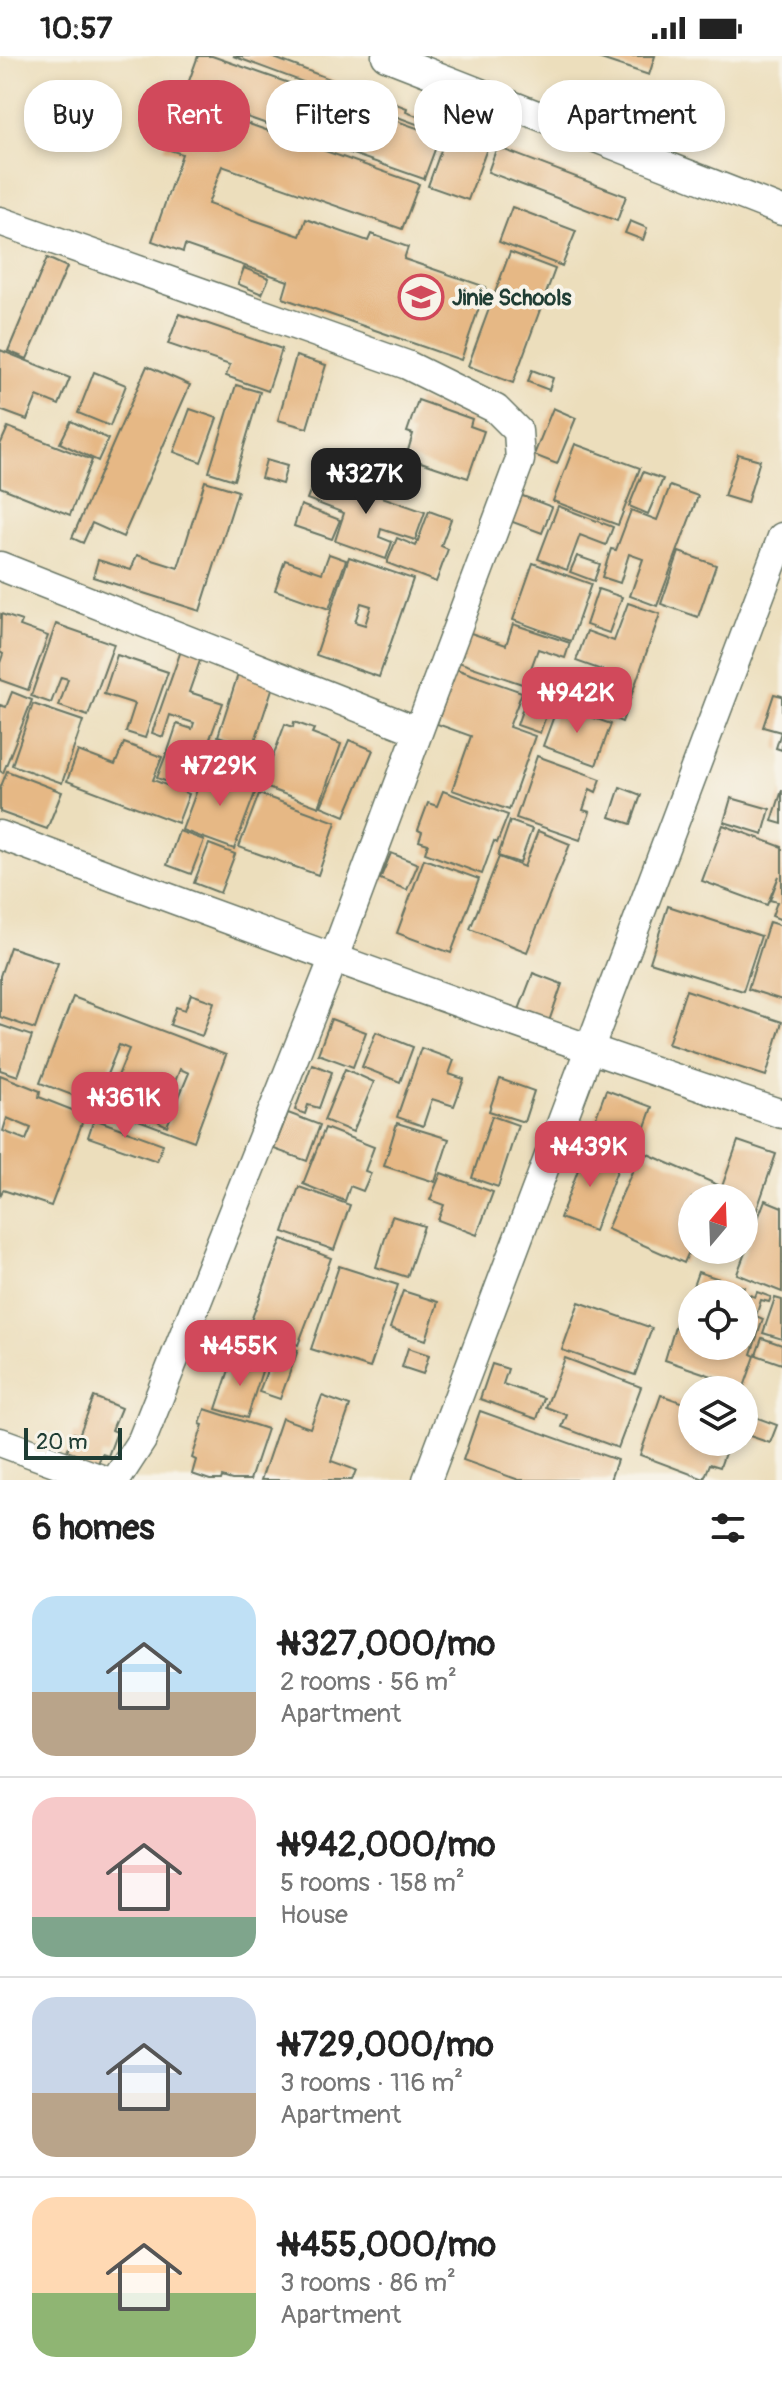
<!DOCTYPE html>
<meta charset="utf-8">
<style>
:root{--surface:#fff;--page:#f2f2f2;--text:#222;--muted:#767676;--line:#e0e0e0;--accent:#d1495b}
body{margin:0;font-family:Pangolin,sans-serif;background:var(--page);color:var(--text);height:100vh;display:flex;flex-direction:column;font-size:30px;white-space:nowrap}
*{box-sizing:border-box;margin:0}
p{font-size:26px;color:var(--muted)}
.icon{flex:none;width:44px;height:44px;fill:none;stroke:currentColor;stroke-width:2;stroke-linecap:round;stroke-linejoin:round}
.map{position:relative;height:1424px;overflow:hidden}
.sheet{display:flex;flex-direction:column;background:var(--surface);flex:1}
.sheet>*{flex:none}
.hud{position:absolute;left:24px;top:24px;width:734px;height:72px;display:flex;gap:16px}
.needle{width:52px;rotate:19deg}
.tools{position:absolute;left:678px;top:1128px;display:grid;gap:16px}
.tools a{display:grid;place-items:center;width:80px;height:80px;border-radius:50%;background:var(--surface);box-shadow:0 4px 12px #0003;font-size:40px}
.scale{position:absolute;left:24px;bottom:20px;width:98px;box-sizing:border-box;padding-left:8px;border:4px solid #1f3d34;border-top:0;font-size:22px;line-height:28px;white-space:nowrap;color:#1f3d34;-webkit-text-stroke:6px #f7f3e8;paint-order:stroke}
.price{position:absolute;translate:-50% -68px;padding:0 18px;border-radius:16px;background:var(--accent);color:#fff;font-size:26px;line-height:52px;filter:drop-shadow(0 2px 4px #0008)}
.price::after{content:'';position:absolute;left:50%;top:48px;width:24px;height:18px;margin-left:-12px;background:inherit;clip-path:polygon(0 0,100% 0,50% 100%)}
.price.active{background:#222;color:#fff}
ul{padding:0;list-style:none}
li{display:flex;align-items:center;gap:24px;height:200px;padding:0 32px}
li+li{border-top:2px solid var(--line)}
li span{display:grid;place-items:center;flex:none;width:224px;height:160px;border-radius:24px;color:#555}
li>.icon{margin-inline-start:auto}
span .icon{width:96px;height:96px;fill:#fffc;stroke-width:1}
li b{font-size:34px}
h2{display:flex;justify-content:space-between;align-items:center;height:96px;padding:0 32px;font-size:34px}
.pill{padding:0 28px;border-radius:32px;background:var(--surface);box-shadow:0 4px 12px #0003;font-size:28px;line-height:72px}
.pill.active{background:var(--accent);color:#fff}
.status{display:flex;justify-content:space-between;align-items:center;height:56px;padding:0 40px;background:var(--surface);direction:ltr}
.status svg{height:22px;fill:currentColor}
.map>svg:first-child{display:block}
.building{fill:#e6b885;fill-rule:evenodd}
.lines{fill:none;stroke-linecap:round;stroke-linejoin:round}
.minor-casing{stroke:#677564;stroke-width:31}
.minor{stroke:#fff;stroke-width:28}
.labels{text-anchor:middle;stroke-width:8;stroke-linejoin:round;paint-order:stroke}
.poi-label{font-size:22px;font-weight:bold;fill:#1f3d34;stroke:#f7f3e8;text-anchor:start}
</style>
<div class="status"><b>10:57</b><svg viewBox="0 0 49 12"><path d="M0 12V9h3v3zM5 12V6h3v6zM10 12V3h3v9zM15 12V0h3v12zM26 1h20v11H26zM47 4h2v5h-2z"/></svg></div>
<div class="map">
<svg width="782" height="1424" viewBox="0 0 782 1424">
<rect width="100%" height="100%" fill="#f7f3e8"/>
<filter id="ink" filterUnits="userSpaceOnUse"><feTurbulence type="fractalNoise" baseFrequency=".0125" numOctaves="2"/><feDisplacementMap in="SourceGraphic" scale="16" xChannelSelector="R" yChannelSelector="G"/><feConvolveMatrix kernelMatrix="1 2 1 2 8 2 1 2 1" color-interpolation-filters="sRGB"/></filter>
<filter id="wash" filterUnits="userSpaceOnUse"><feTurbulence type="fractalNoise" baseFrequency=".006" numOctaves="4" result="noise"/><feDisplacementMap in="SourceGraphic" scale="32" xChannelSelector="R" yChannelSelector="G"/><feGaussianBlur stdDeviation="1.8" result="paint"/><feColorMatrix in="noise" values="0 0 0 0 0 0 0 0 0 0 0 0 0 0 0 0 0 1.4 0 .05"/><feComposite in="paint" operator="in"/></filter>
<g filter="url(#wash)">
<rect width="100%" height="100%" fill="#ecdebc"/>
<g id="blocks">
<g class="building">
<polygon points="198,0 212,0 440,80 424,123 184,39"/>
<polygon points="233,0 269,0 407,52 406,56 440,69 438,76"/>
<polygon points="592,0 655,0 649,19"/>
<polygon points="181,44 419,128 402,173 222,110 208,148 300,180 306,163 368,185 371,178 408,191 404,203 486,231 461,304 283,242 288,225 185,189 183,196 152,185 182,98 164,92"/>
<polygon points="449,72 489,87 468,144 428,130"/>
<polygon points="497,91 626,140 617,165 488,116"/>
<polygon points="512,151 576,175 562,210 499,186"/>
<polygon points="630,165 647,172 643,184 625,177"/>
<polygon points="510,196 555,213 513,327 468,310"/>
<polygon points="47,202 67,211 27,303 8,295"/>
<polygon points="244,212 269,222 262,238 238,228"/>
<polygon points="179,258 282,293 268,335 226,320 230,309 168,288"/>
<polygon points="0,294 70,322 59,349 37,340 27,364 0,354"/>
<polygon points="296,300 326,309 307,372 278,364"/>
<polygon points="147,310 190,329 123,481 92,467 83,487 72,482"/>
<polygon points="532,314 553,322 549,334 528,326"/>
<polygon points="94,316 126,329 110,370 78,357"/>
<polygon points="236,329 260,336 234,424 209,416"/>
<polygon points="418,344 472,363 470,370 484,375 468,422 406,401 413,378 407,376"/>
<polygon points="553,352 576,362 557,408 534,399"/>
<polygon points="190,353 217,362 201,406 174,396"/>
<polygon points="71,365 108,383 98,405 60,387"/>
<polygon points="8,371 92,404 70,459 0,431 0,389"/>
<polygon points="575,388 640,412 618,469 553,445"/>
<polygon points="738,398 760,404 747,447 724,440"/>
<polygon points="266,404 287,410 282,428 261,422"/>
<polygon points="643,416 663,423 648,458 629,450"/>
<polygon points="317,418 425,456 415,484 381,473 379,481 392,486 386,503 335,485 344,457 307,443"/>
<polygon points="205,425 238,435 200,555 93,521 98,504 131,514 137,499 178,512"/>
<polygon points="670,430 698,440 657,550 630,540 643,503 629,498 620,527 602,521 611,493 616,494 631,454 657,464"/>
<polygon points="520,439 552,451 542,477 510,465"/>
<polygon points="301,449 340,464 332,483 294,470"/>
<polygon points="558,450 613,471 606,489 580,479 567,514 538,503"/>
<polygon points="429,455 451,463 441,490 448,493 436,526 387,507 397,482 416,490"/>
<polygon points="679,496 716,509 698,561 661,548"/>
<polygon points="329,498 346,504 329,553 275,534 285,504 322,517"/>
<polygon points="577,500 600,508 594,525 570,516"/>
<path d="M 349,501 L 413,523 L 379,621 L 316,599 ZM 361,547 L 371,550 L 365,569 L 355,566 Z"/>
<polygon points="533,507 591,528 571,585 513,564"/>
<polygon points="598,533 622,541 609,577 586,569"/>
<polygon points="628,547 660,558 622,666 588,653 602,614 576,605 587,575 614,585"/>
<polygon points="1,558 22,565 20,570 48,580 28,634 0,624 0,607 3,598 0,596"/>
<polygon points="56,568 114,588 88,660 59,650 68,623 61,621 51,647 31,640"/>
<polygon points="513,568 570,587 565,602 538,593 525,629 458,606 468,576 506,589"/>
<polygon points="183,589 203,596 189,636 223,647 201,707 168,695 177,668 192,673 194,667 170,659 163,681 152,677"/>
<polygon points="117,599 168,616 145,682 126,676 135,648 104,638"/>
<polygon points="241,609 276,621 253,691 218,680"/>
<polygon points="456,613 522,636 509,671 535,680 509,754 452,734 471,680 437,668"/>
<polygon points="534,620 557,628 540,677 517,669"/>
<polygon points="12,636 32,644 3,717 0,715 0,649 6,651"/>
<polygon points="774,638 782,640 782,694 776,692 781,676 763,671"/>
<polygon points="33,648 83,665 62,727 12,709"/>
<polygon points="558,649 611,668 596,709 543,690"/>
<polygon points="294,666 314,673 312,677 341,688 319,751 262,730 285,668 293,671"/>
<polygon points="349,684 373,694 345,760 321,750"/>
<polygon points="124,687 162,701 153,724 189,738 178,767 67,725 78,695 115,709"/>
<polygon points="167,696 198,708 188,734 157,722"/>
<polygon points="537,700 601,723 596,736 590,733 583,754 590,756 580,784 516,762"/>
<polygon points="206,710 258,729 234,793 182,774"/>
<polygon points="7,715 62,736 47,773 0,756 0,733"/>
<polygon points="620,731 641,739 631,768 610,761"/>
<polygon points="782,734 782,768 772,765"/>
<polygon points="443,735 508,759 497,787 494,785 482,818 425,797 428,788 419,785 422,776 418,774 428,747 437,750"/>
<polygon points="259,738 336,766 318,819 239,791"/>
<polygon points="731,742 770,753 763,778 724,766"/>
<polygon points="510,765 532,773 520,807 498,800"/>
<polygon points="723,769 782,791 782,864 772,860 777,846 770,844 779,820 767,849 702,825"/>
<polygon points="179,775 204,784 191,818 167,809"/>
<polygon points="538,775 570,788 527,896 470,873 499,801 524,811"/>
<polygon points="209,788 235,798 220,837 194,827"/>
<polygon points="391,797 418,808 407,834 380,823"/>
<polygon points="424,803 479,823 451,897 397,877"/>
<polygon points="668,850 761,880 743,935 650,906"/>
<polygon points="769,866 782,870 782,944 748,933"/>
<polygon points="10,891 58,907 35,973 0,961 0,920"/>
<polygon points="533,917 562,928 547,971 517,959"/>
<polygon points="686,934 782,966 766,1020 668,988"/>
<polygon points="191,938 214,946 202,980 170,969 176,951 185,954"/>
<path d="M 73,941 L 226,999 L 194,1085 L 40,1027 ZM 119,989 L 129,993 L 107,1047 L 97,1043 ZM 180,1013 L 189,1017 L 167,1070 L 159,1066 Z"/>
<polygon points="331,963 366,976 353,1011 318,998"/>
<polygon points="0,969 32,980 18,1020 0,1014"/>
<polygon points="376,976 413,991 400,1026 362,1011"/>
<polygon points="421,992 454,1004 449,1018 464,1023 454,1050 432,1043 423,1070 397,1061"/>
<polygon points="312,1008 332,1016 319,1052 308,1049 305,1058 295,1054"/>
<polygon points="345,1013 374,1026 353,1076 324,1064"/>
<path d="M 0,1019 L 40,1035 L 39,1041 L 85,1059 L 51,1150 L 3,1134 L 0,1140 ZM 7,1062 L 31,1072 L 26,1084 L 3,1075 Z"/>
<polygon points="500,1023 534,1035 524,1066 489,1055"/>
<polygon points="606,1034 652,1051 635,1099 588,1083"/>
<polygon points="288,1057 320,1069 307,1105 274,1093"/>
<polygon points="492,1060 518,1069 498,1131 472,1122"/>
<polygon points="94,1063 163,1088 157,1105 88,1081"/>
<polygon points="397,1067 449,1083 435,1126 384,1110"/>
<polygon points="325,1072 374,1091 365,1115 371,1117 363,1135 350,1130 345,1145 303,1128"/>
<polygon points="738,1085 776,1098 756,1156 744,1152 744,1142 718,1142"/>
<polygon points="587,1090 621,1104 594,1175 560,1162"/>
<polygon points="641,1095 718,1129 712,1142 692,1142 692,1189 684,1207 607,1173"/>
<polygon points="441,1117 493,1136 477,1179 438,1164 444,1149 430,1144"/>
<polygon points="299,1131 350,1149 334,1194 283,1176"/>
<polygon points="765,1144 782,1151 782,1236 737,1218"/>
<polygon points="392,1160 424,1170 407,1221 376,1211"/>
<polygon points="282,1183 331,1202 298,1289 249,1270"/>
<polygon points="339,1210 398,1229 370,1312 311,1293"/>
<polygon points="698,1216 744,1231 742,1238 692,1238 692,1290 744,1290 744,1237 755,1241 757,1236 771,1241 769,1246 761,1244 756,1260 763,1263 751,1298 755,1300 744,1331 665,1304 681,1251 685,1253"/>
<polygon points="403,1235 438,1246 426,1284 390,1272"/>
<polygon points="775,1242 782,1244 782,1283 763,1277"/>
<polygon points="579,1246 652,1272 635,1319 562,1294"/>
<polygon points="244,1274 298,1294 280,1343 259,1336 268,1312 235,1299"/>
<polygon points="762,1282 782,1289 782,1308 756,1299"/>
<polygon points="408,1292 429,1299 423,1318 402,1311"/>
<polygon points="233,1302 263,1312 247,1362 216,1353"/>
<polygon points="565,1302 641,1331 618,1392 562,1371 567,1359 546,1351"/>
<polygon points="492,1308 508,1313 503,1328 544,1342 537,1363 480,1343"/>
<polygon points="661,1339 692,1350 692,1386 729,1386 720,1411 710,1408 704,1423 640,1399"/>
<polygon points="322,1340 350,1350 331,1405 356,1414 352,1424 261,1424 282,1362 310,1372"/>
<polygon points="94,1341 121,1352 112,1374 117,1376 108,1400 102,1398 94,1417 63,1405 74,1377 79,1379"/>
<polygon points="205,1353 267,1373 250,1424 232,1424 222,1421 221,1424 210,1424 192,1418 196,1404 192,1402 203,1369 200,1368"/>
<polygon points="480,1355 617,1404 610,1424 519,1424 463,1404"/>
<polygon points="744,1357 777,1369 770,1387 744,1378"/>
</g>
</g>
</g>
<g filter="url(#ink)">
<use href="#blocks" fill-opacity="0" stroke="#677564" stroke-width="2"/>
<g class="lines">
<g class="minor-casing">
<g id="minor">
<polyline points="386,0 782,155"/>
<polyline points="0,165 407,309 496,353 518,375 520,404 333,904 142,1384 116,1424"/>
<polyline points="0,510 418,675"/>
<path d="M 0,779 C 259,876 519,971 782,1058"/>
<polyline points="0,1386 104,1424"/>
<polyline points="427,1424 782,481"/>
</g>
</g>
<use href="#minor" class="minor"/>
</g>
</g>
<defs>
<g id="school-ring" transform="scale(2.3)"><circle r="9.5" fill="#f7f3e8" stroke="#d1495b" stroke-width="1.5"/><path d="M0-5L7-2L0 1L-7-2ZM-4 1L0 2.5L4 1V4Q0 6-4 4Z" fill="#d1495b"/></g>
</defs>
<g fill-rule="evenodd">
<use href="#school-ring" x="421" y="241"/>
</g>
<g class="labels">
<g class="poi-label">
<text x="452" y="249">Jinie Schools</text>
</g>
</g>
</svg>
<div class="tools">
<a><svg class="needle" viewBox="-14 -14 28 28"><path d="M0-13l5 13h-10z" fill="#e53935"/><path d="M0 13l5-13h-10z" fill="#767676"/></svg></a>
<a><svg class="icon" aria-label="locate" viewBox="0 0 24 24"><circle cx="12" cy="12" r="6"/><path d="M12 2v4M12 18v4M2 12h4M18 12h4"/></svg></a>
<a><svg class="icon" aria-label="layers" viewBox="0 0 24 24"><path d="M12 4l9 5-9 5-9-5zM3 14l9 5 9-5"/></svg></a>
</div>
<div class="scale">20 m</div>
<b class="price active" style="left:366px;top:460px">₦327K</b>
<b class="price" style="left:577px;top:679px">₦942K</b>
<b class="price" style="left:220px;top:752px">₦729K</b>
<b class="price" style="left:125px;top:1084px">₦361K</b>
<b class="price" style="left:590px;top:1133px">₦439K</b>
<b class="price" style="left:240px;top:1332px">₦455K</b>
<div class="hud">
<a class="pill">Buy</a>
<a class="pill active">Rent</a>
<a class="pill">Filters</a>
<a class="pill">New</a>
<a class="pill">Apartment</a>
</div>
</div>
<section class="sheet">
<h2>6 homes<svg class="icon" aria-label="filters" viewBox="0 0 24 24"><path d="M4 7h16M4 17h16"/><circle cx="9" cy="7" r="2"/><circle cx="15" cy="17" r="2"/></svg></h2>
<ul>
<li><span style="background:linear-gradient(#bfe0f5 60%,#b9a48a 0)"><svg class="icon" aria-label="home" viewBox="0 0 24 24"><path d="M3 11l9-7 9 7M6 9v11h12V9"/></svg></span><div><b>₦327,000/mo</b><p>2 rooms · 56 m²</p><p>Apartment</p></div></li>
<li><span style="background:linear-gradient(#f6c9c9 75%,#7fa58c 0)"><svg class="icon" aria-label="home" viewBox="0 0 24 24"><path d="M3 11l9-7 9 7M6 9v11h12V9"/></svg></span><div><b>₦942,000/mo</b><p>5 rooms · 158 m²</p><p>House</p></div></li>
<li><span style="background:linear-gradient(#c9d6e8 60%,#b9a48a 0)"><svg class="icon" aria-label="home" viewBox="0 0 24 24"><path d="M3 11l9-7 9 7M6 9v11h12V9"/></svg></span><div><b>₦729,000/mo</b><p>3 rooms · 116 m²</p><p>Apartment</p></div></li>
<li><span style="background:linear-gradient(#ffd9b3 60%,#8fb573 0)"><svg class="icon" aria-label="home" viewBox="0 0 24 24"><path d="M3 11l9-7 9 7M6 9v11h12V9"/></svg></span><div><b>₦455,000/mo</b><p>3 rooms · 86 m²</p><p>Apartment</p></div></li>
</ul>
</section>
